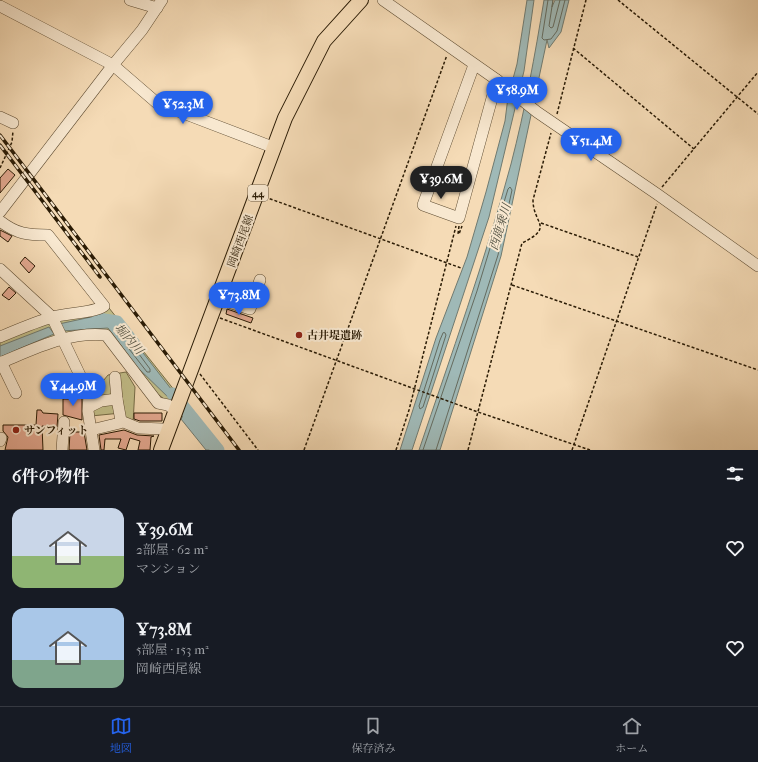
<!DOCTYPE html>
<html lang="ja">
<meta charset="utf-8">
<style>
:root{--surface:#171b24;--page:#20242c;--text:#f1f3f6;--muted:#9ea1a6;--line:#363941;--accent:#2563eb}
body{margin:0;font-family:"IM FELL French Canon","Noto Serif JP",serif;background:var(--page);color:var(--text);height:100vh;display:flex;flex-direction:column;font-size:15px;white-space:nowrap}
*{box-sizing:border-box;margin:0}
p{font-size:13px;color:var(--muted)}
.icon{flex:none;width:22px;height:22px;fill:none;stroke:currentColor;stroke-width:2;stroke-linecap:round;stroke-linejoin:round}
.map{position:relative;height:450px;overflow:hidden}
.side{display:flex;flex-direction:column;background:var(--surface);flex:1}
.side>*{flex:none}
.price{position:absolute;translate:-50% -34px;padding:0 9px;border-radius:14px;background:var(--accent);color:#fff;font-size:13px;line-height:26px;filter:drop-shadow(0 1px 2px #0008)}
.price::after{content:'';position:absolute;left:50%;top:24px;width:12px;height:9px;margin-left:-6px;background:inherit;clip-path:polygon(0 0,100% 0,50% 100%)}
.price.selected{background:#222;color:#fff}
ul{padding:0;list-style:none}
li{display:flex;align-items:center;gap:12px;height:100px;padding:0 12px}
li span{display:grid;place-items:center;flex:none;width:112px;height:80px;border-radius:12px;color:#555}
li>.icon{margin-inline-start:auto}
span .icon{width:48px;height:48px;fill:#fffc;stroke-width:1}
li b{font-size:17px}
h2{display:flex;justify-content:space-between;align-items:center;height:48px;padding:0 12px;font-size:17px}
.tab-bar{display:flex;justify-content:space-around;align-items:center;height:56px;border-top:1px solid var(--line);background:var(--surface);font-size:11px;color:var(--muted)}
.tab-bar a{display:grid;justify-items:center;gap:2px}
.tab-bar .selected{color:var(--accent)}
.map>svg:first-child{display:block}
.green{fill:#c2be89;stroke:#766c47}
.water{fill:#9fb9b7;stroke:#707a70}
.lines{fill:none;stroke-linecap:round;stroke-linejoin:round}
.shore{stroke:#646a5e;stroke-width:1}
.river{stroke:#9fb9b7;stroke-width:13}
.building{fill:#e4a991;stroke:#2a1b05}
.minor-casing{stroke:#5d4b31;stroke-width:12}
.major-casing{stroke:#2a1b05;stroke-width:16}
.path{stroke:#2a1b05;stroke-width:1.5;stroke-dasharray:3 2;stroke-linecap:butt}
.minor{stroke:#f8e8d0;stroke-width:11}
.major{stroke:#f5dbb6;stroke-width:14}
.rail-casing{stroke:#2a1b05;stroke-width:3.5}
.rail{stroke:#f8e8d0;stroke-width:2;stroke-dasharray:6;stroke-linecap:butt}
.poi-dot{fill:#8f2418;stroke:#f8e8d0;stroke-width:1.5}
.labels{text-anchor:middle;stroke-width:4;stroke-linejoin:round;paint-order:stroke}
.shield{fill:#f8e8d0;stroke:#685842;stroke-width:1}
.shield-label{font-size:10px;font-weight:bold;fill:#2a1b05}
.street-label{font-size:11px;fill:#2a1b05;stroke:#f8e8d0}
.poi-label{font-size:11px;font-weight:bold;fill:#2a1b05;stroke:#f8e8d0;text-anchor:start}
.water-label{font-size:12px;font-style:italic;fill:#535243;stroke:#f8e8d0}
</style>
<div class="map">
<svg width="758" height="450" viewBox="0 0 758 450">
<rect width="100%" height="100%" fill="#f5dbb6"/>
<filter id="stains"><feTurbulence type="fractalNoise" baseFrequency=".005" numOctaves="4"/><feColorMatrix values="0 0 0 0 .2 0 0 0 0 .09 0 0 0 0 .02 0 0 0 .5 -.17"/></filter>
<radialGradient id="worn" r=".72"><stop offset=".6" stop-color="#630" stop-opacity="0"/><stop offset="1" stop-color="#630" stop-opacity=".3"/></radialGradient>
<g class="green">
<polygon points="109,308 175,391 169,403 154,391 106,332 0,360 0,340 48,323"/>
<polygon points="126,372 135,387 133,424 121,413 91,416 90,397 108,375"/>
</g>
<g class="water">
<polygon points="527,0 534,0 524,71 489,217 412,450 400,450 436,338 467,257 486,192 505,121 508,97 517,64"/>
<path d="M 544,0 L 553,0 L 552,7 L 555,0 L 569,0 L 561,32 L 549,48 L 547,40 L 501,256 L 440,450 L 419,450 C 451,355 485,261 511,164 C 525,110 535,55 544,0 Z"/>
<polygon points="91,317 103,317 113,319 133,340 175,394 172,401 137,367 108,328 62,331 59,324"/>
<polygon points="49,327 54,334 0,357 0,346"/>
<polygon points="187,409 220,450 206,450 181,419"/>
</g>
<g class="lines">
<g class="shore">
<polyline points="548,0 542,38 544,40 551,39 557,31 565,0"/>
<polyline points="553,0 549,26 551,28 553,27 560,0"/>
<polygon points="445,333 446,335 423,407 420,409 419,406 440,340 443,333"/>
<polygon points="127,342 130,342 150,369 150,372 147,372 126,345"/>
<polyline points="423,450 477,291 508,189 510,187 512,190 498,255 436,450"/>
</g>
<g class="river">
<polyline points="98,319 117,322 134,344"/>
<polyline points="173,394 218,450"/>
</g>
</g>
<g class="building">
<polygon points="8,169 15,175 0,193 0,178"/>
<polygon points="0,230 12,236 8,242 0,236"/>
<polygon points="25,257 35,266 29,273 20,263"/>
<polygon points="9,287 16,293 9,300 2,295"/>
<polygon points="227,309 253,318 251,323 226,314"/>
<polygon points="69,395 82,396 82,420 63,415 63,399 69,399"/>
<polygon points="37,410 41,410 43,413 58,414 57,427 42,426 43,450 5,450 8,437 3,431 3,425 36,425"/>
<polygon points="134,413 162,413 162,421 140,421 134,419"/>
<polygon points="124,430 137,435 154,436 151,437 150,450 138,450 140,441 130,438 126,450 118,448 121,439 105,439 104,450 101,450 99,435"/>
<polygon points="70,432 84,432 87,450 69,450"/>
</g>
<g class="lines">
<g class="minor-casing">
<g id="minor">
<polyline points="130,0 157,8"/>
<polyline points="383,0 497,80 537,112 657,194 758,266"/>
<polyline points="0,6 113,65 157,103 275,148"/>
<polyline points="474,65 423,205 459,218 497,80"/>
<polyline points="0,117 13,123"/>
<polyline points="0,212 113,65 142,30 162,0"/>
<path d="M 0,221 C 17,234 27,235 48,235 L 104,306 C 94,313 67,313 53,317 C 35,322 17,330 0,337"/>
<polyline points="0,269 52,317 89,394 88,411 94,450"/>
<polyline points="219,299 250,309 260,280"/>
<polyline points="1,362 16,393"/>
<path d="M 0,363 C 34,349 69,331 106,335 L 158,403 L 168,405 L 176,411"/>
<polyline points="115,377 117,399"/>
<polyline points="89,407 101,401 117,399 121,421 138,428 163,429 168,432"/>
<polyline points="91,430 120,423 121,421"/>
<polyline points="0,441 1,438"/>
<polyline points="62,450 64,422"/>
</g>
</g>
<g class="major-casing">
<polyline id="major" points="161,450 285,118 324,41 361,0"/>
</g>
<g class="path">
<polyline points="618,0 758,114"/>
<polyline points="573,48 694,149"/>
<polyline points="557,114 586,0"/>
<polyline points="0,168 12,142 13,131"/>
<polyline points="662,187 758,72"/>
<polyline points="265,197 461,268"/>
<polyline points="541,223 638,257"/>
<polyline points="459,226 458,234 459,234 462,226"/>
<polyline points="512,285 758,370"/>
<polyline points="220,318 478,412 590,450"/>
<polyline points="200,374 258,450"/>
<polyline points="304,450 447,55"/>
<polyline points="396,450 409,410 456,226"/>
<path d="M 468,450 L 522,243 C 555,227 533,224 533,200 L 551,133"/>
<polyline points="572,450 657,204"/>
</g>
<use href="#minor" class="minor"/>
<use href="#major" class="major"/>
<g class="rail-casing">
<g id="rail">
<polyline points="0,135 239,450"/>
<polyline points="0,145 100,277"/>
</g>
</g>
<use href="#rail" class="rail"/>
</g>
<g class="poi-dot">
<circle cx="299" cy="335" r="4"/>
<circle cx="16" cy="430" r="4"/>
</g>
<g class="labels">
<rect class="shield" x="248" y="185" width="20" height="16" rx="3"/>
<g class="shield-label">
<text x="258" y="197">44</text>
</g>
<g class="street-label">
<text transform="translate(240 241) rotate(-70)" y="4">岡崎西尾線</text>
</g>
<g class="poi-label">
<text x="307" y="339">古井堤遺跡</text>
<text x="24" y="434">サンフィット</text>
</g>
<g class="water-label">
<text transform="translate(500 227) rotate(-73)" y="4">西鹿乗川</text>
<text transform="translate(129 339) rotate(48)" y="4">堀内川</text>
</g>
</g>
<rect width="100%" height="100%" filter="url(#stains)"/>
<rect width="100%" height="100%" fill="url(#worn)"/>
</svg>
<b class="price" style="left:517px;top:111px">¥58.9M</b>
<b class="price" style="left:183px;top:125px">¥52.3M</b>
<b class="price" style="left:591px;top:162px">¥51.4M</b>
<b class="price selected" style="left:441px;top:200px">¥39.6M</b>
<b class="price" style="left:239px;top:316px">¥73.8M</b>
<b class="price" style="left:73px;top:407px">¥44.9M</b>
</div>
<section class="side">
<h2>6件の物件<svg class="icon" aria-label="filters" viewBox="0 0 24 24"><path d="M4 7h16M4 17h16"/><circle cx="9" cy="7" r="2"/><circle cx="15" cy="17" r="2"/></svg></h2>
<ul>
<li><span style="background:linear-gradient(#c9d6e8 60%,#8fb573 0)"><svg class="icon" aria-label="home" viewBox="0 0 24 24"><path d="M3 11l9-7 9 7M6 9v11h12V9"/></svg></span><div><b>¥39.6M</b><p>2部屋 · 62 m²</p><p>マンション</p></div><svg class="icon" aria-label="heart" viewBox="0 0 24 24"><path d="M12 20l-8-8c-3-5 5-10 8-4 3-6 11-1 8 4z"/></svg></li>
<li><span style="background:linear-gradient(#a9c7e8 65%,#7fa58c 0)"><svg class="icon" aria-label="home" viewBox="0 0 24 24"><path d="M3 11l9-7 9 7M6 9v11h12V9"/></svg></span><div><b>¥73.8M</b><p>5部屋 · 153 m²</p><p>岡崎西尾線</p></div><svg class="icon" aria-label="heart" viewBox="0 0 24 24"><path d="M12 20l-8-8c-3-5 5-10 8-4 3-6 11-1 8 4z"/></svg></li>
</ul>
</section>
<nav class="tab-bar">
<a class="selected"><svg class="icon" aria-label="map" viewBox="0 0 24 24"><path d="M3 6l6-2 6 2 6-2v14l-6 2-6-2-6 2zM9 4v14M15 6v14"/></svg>地図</a>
<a><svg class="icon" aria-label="saved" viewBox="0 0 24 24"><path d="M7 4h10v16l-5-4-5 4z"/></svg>保存済み</a>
<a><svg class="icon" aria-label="home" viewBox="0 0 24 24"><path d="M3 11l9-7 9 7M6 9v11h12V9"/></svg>ホーム</a>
</nav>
